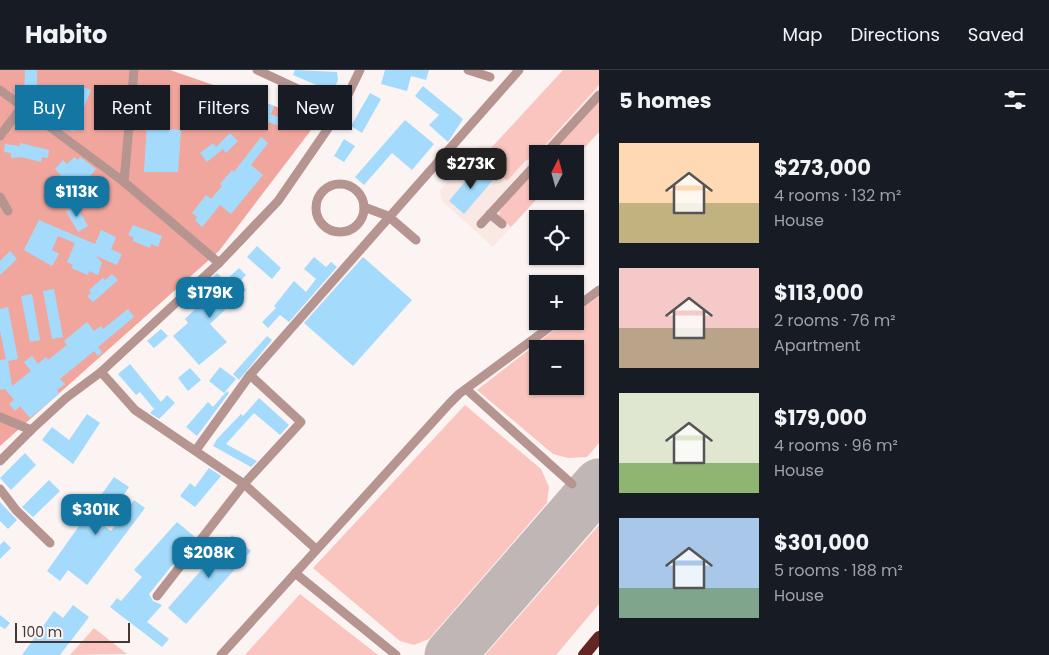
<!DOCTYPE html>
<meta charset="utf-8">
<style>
:root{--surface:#171b24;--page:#242831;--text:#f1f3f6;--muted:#9ea1a6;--line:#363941;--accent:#1477a3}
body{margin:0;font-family:Poppins,sans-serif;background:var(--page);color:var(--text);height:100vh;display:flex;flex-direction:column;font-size:19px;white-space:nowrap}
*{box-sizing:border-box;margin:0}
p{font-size:16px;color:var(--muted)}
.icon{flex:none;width:28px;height:28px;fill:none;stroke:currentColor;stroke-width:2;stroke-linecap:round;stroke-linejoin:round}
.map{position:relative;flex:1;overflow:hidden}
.drawer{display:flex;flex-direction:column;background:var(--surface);width:450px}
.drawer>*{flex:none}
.top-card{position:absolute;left:15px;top:15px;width:475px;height:45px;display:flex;gap:10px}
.needle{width:32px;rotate:6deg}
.tools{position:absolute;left:529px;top:75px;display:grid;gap:10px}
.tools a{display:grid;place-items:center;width:55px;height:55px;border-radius:0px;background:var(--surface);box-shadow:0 1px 4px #0004;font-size:25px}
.scale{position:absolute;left:15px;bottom:12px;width:115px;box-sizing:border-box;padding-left:5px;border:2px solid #453735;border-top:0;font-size:14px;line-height:18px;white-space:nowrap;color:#453735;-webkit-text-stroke:4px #fbf4f3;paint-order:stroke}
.price{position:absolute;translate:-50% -42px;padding:0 11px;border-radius:10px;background:var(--accent);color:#fff;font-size:16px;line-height:32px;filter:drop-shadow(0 1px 2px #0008)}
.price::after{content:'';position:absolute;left:50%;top:30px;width:15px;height:11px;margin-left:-8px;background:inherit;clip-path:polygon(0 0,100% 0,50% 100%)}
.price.on{background:#222;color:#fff}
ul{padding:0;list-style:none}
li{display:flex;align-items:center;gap:15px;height:125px;padding:0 20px}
li span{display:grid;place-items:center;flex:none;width:140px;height:100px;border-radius:0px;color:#555}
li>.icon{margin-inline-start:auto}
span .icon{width:60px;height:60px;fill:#fffc;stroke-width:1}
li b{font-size:21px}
h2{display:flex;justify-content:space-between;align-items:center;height:60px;padding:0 20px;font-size:21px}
.chip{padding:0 18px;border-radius:0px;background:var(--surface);box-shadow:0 1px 4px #0004;font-size:18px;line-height:45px}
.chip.on{background:var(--accent);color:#fff}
header{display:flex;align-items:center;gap:30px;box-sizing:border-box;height:70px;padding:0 25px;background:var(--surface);border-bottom:1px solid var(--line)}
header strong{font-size:24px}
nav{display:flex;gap:28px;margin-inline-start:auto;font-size:18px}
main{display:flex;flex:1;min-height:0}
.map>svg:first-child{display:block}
.built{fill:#fae8e5}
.green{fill:#fac5be;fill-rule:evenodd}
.forest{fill:#f1a69d}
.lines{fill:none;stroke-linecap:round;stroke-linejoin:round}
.runway{stroke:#c0b6b5;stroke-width:51}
.building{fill:#a4dbfc}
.minor{stroke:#b69490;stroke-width:9}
.highway{stroke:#642622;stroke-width:12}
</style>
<header>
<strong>Habito</strong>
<nav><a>Map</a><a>Directions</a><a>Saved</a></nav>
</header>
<main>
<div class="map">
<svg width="599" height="585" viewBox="0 0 599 585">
<rect width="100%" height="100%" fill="#fbf4f3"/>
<polygon class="built" points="566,0 599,0 599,62 575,84 538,84 538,121 544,121 493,177 442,131 440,120 479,76 494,75"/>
<g class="green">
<polygon points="563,0 599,0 599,15 535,86 525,91 507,111 481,89"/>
<polygon points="599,31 599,62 575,88 575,84 551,84"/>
<polygon points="537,99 538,121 544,121 511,157 499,146 500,140"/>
<path d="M 599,226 L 599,373 L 587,387 L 568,388 L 553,384 L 477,320 L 566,251 L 575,251 L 575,244 ZM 538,279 L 575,279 L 575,316 L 538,316 Z"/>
<polygon points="465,335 541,399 549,417 547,433 429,569 414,575 400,571 313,498"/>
<polygon points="599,455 599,534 556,585 485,585"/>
<polygon points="300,524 378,585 245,585"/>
<polygon points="94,558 127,584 70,585"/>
</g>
<polygon class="forest" points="0,0 170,0 318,51 219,181 0,376"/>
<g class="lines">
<polyline class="runway" points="450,585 599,414"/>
</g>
<g class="building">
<polygon points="25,0 37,0 37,28 24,27"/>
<polygon points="295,0 337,2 338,10 331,27 319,22 321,17 293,5"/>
<polygon points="385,0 429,0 426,10 411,6 407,21 381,14"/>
<polygon points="80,16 91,20 74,62 63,57"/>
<polygon points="192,16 217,25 219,18 274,36 271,44 252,38 246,53 232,48 237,33 220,27 217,36 188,26"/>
<polygon points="423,16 463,49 448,72 429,55 439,45 415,26"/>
<polygon points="370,23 381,29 362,63 351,56"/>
<polygon points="267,43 296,53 293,60 264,51"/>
<polygon points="405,50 434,74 412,100 392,83 364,115 355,107"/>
<polygon points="147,53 160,54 160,57 166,57 166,59 181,60 178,102 144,102"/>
<polygon points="230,63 238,71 226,83 223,79 207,92 200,83 213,73 216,77"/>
<polygon points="261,67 268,73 251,95 263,105 231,144 220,135 202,157 195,150 197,147 192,143 206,125 211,129 222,116 220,114 232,100 234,102"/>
<polygon points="344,69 355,76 344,92 334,86"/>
<polygon points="20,73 49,80 48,88 42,87 41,92 21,87 11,88 11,83 4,82 5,74 20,76"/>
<polygon points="74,87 78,90 80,87 96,99 76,123 55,99 63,90 67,94"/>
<polygon points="477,97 493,110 464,144 449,131"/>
<polygon points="76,135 88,156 78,162 66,141"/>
<polygon points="39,150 95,174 101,160 116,167 111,179 122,184 117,195 96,186 102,193 98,205 89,201 88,205 71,198 73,195 67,192 75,173 58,166 52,180 59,184 52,196 24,180"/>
<polygon points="133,155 162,166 158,177 151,174 150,178 133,171 134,168 128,165"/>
<polygon points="257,176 281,198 272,209 247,187"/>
<polygon points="10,181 17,189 0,205 0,191"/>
<polygon points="314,187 326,197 331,192 337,197 289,252 280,245 268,258 262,252 276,238 274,236 294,211 306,222 316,209 304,199"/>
<polygon points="363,187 412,230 353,296 304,253"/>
<polygon points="239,198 246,205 239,212 246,220 210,254 227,272 199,295 173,266 188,253 185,249 218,217 211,209 217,203 225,211"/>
<polygon points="112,204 118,210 93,232 87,226 91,223 89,220 103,208 105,210"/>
<polygon points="54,219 63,267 52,269 43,221"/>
<polygon points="32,224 40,270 30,272 21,226"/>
<polygon points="8,237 18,289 8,291 12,316 31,301 24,292 32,286 38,294 46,287 48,290 67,275 64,271 87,252 94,261 101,256 103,259 128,239 134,247 98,277 102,282 98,286 94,281 60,309 65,314 57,320 59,324 30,348 20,336 15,341 9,334 14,330 5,319 0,320 0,290 6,289 0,261 0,239"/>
<polygon points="161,259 168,266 154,278 147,271"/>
<polygon points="267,266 272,270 239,310 233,304"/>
<polygon points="130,294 161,332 167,325 175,333 159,349 150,343 154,339 140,322 136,325 118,304"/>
<polygon points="220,297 236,309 224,323 209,311"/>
<polygon points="190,298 201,310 188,321 178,308"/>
<polygon points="227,321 229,323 197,366 186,357 208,332 213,337"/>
<polygon points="259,328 289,355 280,365 254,343 226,374 257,391 251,397 213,376 217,369 241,344 243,346"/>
<polygon points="87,344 100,353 73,394 42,370 52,357 69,370"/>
<polygon points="25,383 36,395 11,420 0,408"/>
<polygon points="209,398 221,406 195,437 180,426 190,413 195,417"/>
<polygon points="114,407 129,417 103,455 111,461 134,430 145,438 87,515 68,500 60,511 47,501"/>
<polygon points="49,410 60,421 33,447 22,437"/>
<polygon points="0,432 17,450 8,459 0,451"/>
<polygon points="177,452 195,467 149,524 153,531 162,535 147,552 169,569 162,577 110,537 117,528 121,531 142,507 134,500"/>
<polygon points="232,465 251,481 186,554 168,538"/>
<polygon points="4,471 11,478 0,489 0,475"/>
<polygon points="73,535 89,547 60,585 22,585 54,541 63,548"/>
<polygon points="0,545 10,553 5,559 0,556"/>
</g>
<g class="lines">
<g class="minor">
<polyline points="257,0 311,25 340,41"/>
<polyline points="468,0 490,7"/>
<polyline points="0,20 124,112 219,193"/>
<polyline points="0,66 21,38"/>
<polyline points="545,84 599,25"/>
<polyline points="124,112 134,0"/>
<circle cx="340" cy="138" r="24"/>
<polyline points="0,127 8,141"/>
<polyline points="364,137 388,146 416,170"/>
<polyline points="490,144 502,154"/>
<polyline points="481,154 538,92"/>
<polyline points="575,238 599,220"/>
<polyline points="101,302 135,340 244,414 316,479"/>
<polyline points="466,319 572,414"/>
<polyline points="0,347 31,360"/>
<polyline points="196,380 250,305 519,0"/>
<polyline points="0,391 31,360 66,328 101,302 219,193 278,131 340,41 360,0"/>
<polyline points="0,419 16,440 50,473"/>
<polyline points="295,503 396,585"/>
<polyline points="157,526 244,414 301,352 250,305"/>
<polyline points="221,585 449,334 459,324 558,251"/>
</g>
<polyline class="highway" points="584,585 599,567"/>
</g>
</svg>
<div class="tools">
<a><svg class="needle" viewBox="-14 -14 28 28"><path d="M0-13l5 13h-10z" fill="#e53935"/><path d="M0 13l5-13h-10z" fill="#9ea1a6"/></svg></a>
<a><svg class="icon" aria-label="locate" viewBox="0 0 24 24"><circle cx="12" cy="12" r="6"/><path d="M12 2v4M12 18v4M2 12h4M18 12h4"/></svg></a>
<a>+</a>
<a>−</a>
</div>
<div class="scale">100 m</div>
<b class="price on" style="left:471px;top:120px">$273K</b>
<b class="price" style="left:77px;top:148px">$113K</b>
<b class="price" style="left:210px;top:249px">$179K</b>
<b class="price" style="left:96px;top:466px">$301K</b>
<b class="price" style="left:209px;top:509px">$208K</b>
<div class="top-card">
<a class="chip on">Buy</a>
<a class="chip">Rent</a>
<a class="chip">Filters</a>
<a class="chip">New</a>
</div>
</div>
<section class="drawer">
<h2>5 homes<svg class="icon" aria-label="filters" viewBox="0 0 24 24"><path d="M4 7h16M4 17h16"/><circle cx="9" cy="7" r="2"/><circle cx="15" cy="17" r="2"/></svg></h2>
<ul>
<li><span style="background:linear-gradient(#ffd9b3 60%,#c2b280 0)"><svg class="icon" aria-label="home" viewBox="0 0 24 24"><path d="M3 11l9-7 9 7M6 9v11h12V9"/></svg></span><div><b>$273,000</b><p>4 rooms · 132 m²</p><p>House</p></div></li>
<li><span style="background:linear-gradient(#f6c9c9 60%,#b9a48a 0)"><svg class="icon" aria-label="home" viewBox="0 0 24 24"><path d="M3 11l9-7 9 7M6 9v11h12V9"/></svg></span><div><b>$113,000</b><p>2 rooms · 76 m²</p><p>Apartment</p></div></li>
<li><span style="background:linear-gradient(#dfe7d0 70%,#8fb573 0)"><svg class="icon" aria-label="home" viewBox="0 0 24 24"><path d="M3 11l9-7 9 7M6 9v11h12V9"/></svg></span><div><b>$179,000</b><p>4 rooms · 96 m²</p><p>House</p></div></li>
<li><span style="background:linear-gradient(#a9c7e8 70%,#7fa58c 0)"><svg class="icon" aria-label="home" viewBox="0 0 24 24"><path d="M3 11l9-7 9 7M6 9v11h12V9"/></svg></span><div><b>$301,000</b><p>5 rooms · 188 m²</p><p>House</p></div></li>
</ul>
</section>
</main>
